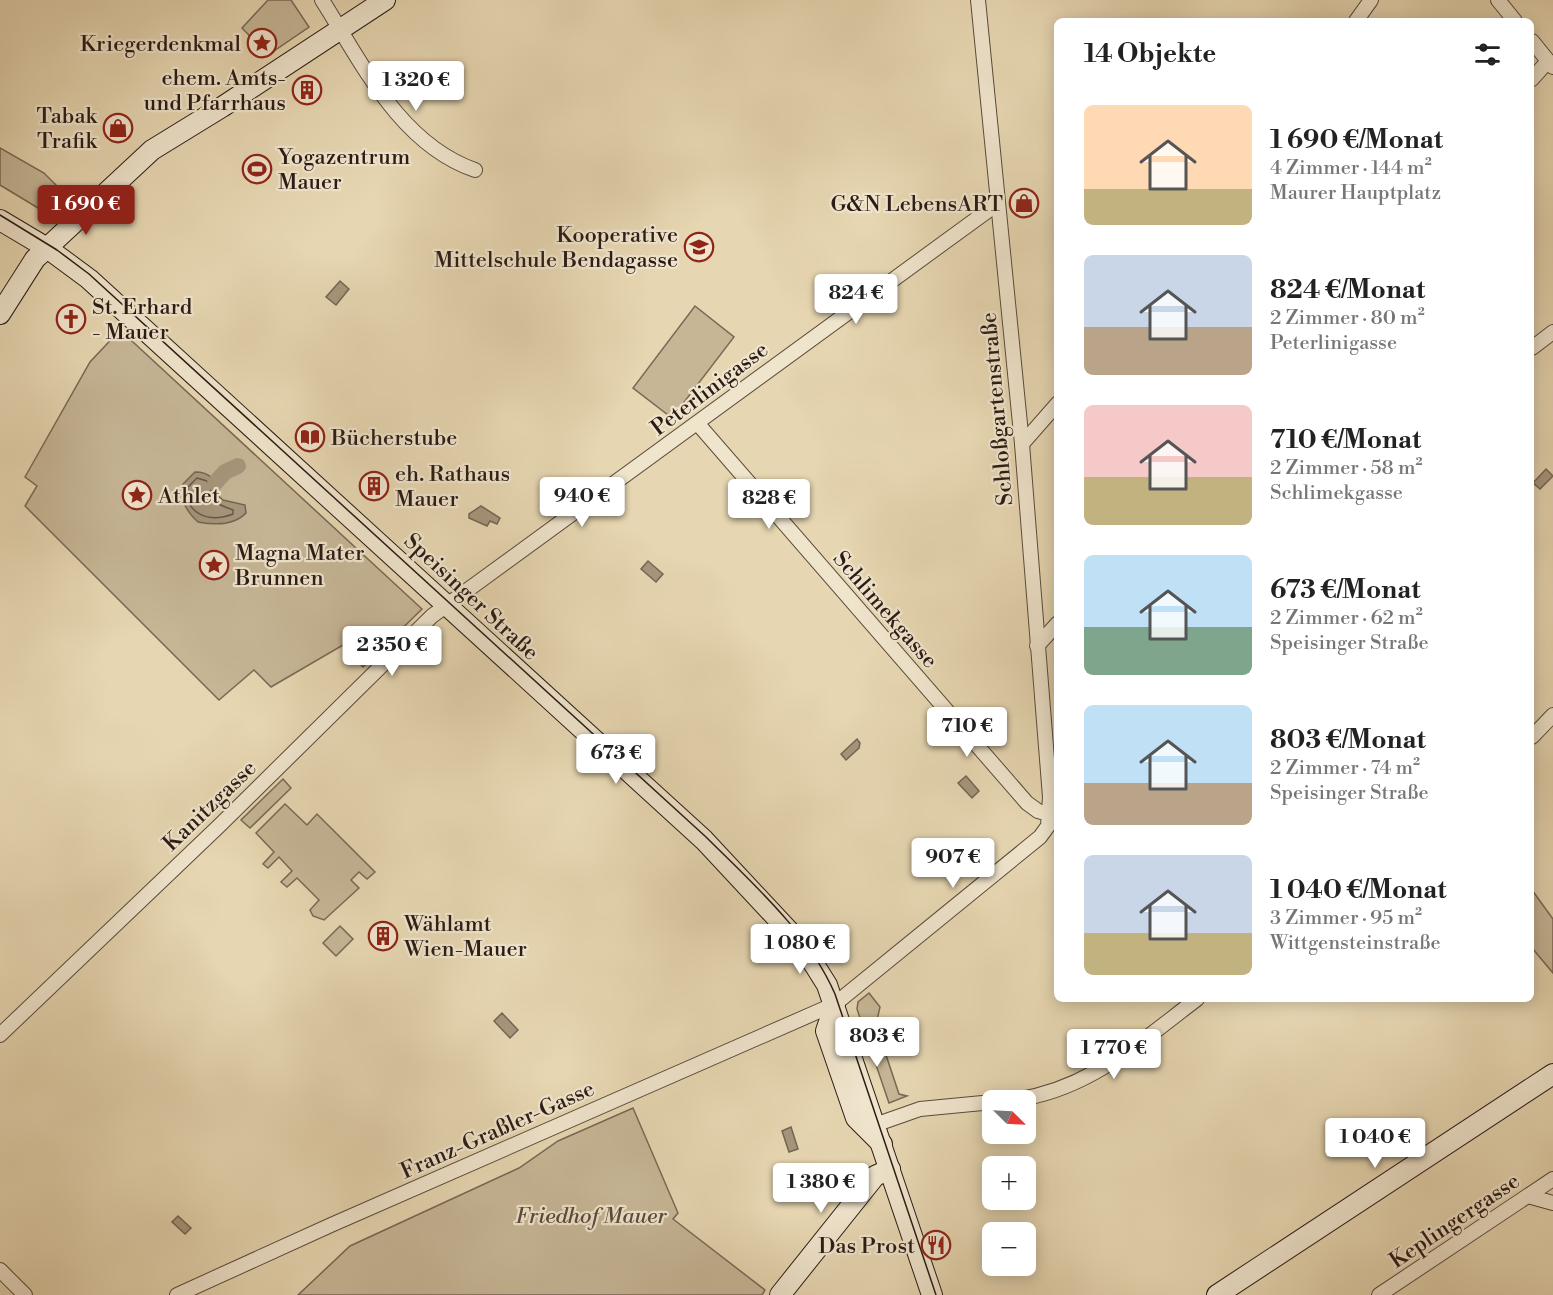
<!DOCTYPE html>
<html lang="de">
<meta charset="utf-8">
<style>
:root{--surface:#fff;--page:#f2f2f2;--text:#222;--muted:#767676;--accent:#8f2418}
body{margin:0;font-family:"Libre Bodoni",serif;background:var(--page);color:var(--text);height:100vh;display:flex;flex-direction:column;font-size:22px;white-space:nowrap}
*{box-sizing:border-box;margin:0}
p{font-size:20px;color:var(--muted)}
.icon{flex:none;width:33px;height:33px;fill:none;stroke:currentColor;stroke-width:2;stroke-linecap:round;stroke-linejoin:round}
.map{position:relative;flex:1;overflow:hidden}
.details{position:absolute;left:1054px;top:18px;width:480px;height:984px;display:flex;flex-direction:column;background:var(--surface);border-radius:9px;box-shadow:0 3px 15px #0003}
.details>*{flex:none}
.needle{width:39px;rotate:114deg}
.tools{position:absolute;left:982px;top:1090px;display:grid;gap:12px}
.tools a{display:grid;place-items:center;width:54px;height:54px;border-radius:9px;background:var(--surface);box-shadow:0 3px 15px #0003;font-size:30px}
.price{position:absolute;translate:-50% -51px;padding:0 14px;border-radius:6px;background:#fff;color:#222;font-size:20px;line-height:39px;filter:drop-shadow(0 2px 3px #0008)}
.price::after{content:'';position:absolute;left:50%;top:36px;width:18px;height:14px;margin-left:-9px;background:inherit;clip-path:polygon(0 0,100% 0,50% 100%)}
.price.current{background:var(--accent);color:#fff}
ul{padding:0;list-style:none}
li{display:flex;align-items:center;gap:18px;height:150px;padding:0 30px}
li span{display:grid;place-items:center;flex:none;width:168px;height:120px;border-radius:9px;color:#555}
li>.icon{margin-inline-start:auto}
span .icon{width:72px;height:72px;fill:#fffc;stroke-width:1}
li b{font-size:26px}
h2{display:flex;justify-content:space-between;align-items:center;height:72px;padding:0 30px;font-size:26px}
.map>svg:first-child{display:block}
.green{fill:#c6b696;stroke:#786856;stroke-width:1.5}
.water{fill:#a6967c;stroke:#746553;stroke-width:1.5}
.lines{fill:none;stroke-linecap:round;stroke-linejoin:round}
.shore{stroke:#685848;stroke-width:1.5}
.canal{stroke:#a6967c;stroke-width:16}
.street-casing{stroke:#594a3c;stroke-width:16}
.secondary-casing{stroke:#2a1b15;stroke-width:22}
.street{stroke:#efe4cc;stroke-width:14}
.secondary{stroke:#efe4cc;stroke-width:20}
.tram{stroke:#2a1b15;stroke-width:1.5}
.labels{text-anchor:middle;stroke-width:4.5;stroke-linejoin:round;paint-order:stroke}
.poi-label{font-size:22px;fill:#2a1b15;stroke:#efe4cc;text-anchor:start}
.street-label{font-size:22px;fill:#2a1b15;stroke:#efe4cc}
.park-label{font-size:22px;font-style:italic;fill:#594a3c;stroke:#efe4cc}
</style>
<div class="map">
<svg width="1553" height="1295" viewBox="0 0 1553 1295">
<rect width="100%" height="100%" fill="#e6d6b1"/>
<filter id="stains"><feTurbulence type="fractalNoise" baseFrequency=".00333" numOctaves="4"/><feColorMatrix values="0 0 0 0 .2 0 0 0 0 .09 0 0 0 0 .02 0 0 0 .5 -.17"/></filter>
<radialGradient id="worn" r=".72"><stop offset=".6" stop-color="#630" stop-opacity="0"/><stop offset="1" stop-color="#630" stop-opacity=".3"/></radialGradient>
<g class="green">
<polygon points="268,0 291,0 309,27 268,55 242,28"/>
<polygon points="0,148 44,173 62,191 43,211 0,185"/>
<polygon points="695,306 734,337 672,418 633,388"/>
<polygon points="120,330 422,609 363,667 343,645 271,687 254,670 219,700 25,506 37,486 25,477 90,362"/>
<polygon points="283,779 291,788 250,828 241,820"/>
<polygon points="285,804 307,825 317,814 375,872 367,879 359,872 351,880 359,888 324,920 313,916 310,910 319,900 297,878 287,887 281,882 292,871 279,857 268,868 263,864 274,852 256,833"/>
<polygon points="1532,890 1553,919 1553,973 1532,948"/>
<polygon points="340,926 353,939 336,956 323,943"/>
<polygon points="869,993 880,1007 876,1025 899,1094 907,1096 889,1103 857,1009 858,1002"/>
<polygon points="633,1108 678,1213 673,1219 765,1290 762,1295 298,1295 350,1246 519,1168 558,1141"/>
</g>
<g class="water">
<polygon points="340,281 349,289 336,305 326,297"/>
<polygon points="1546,469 1553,476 1540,489 1533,483"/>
<path d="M 195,472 C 210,472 216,479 216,494 L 223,500 L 245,505 L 246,513 C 234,526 214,525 198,522 C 186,511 181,501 182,485 Z"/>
<polygon points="481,506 500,518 497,524 490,521 487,526 469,518 469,514"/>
<circle cx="214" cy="565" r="10"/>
<polygon points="648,561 663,574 656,582 641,569"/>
<polygon points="857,739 860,743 859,748 846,760 841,754"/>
<polygon points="966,776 979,791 972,798 958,783"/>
<polygon points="502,1013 518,1030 510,1038 494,1021"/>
<polygon points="791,1127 798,1149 789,1152 782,1131"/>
<polygon points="178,1216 191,1228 185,1234 172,1222"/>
</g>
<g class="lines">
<path class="shore" d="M 197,478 L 207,481 C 218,499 205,500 233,510 L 233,514 C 210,523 184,515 188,487 Z"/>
<polyline class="canal" points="215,483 225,472 238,466"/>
<g class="street-casing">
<g id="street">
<path d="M 322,0 C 362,63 400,144 475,170"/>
<polyline points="1498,0 1515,21"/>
<polyline points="1356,21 1371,0"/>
<polyline points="1532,41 1553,67"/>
<polyline points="1532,79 1548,61"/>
<polyline points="1532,348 1553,332"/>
<polyline points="698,424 1027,803 1038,811 1056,816"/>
<polyline points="1022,444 1058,403"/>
<polyline points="1037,646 1058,623"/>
<polyline points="1532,737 1553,715"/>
<polyline points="0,1035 220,825 432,616 997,204"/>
<path d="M 1005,1101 C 1084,1094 1136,1045 1197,999"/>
<polyline points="866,1128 920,1109 993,1102"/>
<polyline points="1528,1196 1553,1203"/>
<polyline points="0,1270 25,1295"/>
<polyline points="177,1295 331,1225 835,1004 1040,837 1048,826 1050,797 1022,444 978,0"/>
<polyline points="1379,1295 1553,1179"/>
</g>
</g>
<g class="secondary-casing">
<g id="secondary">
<polyline points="0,220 47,248 89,279 704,840 802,945 827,985 932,1295"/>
<polyline points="0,314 35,259 152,150 222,107 385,0"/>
<polyline points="835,1004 826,1031 856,1118 882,1144"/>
<polyline points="780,1295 875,1176 890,1169"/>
<polyline points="1217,1295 1553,1074"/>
</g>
</g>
<use href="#street" class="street"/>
<use href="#secondary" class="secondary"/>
<path class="tram" d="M 0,215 L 57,250 L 89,274 L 706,837 C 753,884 808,932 835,994 L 936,1295"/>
</g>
<defs>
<g id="sight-ring" transform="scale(1.5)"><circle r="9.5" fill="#efe4cc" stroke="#8f2418" stroke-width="1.5"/><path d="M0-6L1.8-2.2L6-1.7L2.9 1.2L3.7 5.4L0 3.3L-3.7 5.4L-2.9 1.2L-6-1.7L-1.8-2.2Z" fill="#8f2418"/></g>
<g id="building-ring" transform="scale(1.5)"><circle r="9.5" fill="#efe4cc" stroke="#8f2418" stroke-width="1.5"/><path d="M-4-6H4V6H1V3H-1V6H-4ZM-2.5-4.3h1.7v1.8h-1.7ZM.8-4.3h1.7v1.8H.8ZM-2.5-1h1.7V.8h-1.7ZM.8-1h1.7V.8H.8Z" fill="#8f2418"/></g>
<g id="shop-ring" transform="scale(1.5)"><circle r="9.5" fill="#efe4cc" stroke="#8f2418" stroke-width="1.5"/><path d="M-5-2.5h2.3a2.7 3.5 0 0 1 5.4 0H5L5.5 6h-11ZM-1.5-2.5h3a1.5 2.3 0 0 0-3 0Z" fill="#8f2418"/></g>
<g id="stadium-ring" transform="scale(1.5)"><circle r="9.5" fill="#efe4cc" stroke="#8f2418" stroke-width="1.5"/><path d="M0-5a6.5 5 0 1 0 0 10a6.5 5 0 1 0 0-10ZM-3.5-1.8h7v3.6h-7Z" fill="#8f2418"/></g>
<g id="school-ring" transform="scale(1.5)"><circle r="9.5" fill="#efe4cc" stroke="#8f2418" stroke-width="1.5"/><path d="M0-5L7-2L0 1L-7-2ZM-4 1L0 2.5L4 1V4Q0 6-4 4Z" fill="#8f2418"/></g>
<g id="church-ring" transform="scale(1.5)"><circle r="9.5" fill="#efe4cc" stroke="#8f2418" stroke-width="1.5"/><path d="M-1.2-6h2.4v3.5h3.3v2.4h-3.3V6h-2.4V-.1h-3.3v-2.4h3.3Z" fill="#8f2418"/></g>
<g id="library-ring" transform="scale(1.5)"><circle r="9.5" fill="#efe4cc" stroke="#8f2418" stroke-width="1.5"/><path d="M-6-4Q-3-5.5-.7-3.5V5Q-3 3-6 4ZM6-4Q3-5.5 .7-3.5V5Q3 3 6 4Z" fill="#8f2418"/></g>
<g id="restaurant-ring" transform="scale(1.5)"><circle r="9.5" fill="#efe4cc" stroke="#8f2418" stroke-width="1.5"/><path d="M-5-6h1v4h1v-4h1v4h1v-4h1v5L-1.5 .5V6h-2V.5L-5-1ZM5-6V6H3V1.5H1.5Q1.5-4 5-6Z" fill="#8f2418"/></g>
</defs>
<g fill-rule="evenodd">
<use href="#sight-ring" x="262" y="43"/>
<use href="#building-ring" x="307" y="90"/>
<use href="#shop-ring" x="118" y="128"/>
<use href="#stadium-ring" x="257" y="169"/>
<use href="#shop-ring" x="1024" y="203"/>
<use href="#school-ring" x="699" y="247"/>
<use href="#church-ring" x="71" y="319"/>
<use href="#library-ring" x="310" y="437"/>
<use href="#building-ring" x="374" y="486"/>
<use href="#sight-ring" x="137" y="495"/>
<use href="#sight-ring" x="214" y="565"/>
<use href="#building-ring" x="383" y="936"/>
<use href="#restaurant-ring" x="936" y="1245"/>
</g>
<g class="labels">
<g class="poi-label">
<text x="241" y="51" text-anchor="end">Kriegerdenkmal</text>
<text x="286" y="85" text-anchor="end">ehem. Amts-<tspan x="286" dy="25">und Pfarrhaus</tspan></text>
<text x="97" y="123" text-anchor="end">Tabak<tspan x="97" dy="25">Trafik</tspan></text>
<text x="278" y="164">Yogazentrum<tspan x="278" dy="25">Mauer</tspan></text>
<text x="1003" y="211" text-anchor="end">G&amp;N LebensART</text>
<text x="678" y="242" text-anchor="end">Kooperative<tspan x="678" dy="25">Mittelschule Bendagasse</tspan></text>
<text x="92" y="314">St. Erhard<tspan x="92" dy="25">- Mauer</tspan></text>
<text x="331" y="445">Bücherstube</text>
<text x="395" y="481">eh. Rathaus<tspan x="395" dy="25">Mauer</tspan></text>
<text x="158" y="503">Athlet</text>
<text x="235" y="560">Magna Mater<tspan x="235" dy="25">Brunnen</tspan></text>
<text x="404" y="931">Wählamt<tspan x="404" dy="25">Wien-Mauer</tspan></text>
<text x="915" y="1253" text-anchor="end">Das Prost</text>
</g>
<g class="street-label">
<text transform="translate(709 388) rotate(-37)" y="8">Peterlinigasse</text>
<text transform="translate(996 409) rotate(-95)" y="8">Schloßgartenstraße</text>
<text transform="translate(472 596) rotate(43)" y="8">Speisinger Straße</text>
<text transform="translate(886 609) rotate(49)" y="8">Schlimekgasse</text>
<text transform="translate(209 805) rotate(-44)" y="8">Kanitzgasse</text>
<text transform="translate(497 1129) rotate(-24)" y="8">Franz-Graßler-Gasse</text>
<text transform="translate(1454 1220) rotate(-34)" y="8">Keplingergasse</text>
</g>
<g class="park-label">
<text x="591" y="1223">Friedhof Mauer</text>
</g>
</g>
<rect width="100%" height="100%" filter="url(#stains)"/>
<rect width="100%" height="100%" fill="url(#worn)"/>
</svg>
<div class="tools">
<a><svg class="needle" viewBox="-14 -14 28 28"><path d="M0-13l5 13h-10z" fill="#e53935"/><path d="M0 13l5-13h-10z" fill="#767676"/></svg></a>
<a>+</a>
<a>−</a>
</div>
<b class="price" style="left:416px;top:112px">1 320 €</b>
<b class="price current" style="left:86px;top:236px">1 690 €</b>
<b class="price" style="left:856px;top:325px">824 €</b>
<b class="price" style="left:582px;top:528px">940 €</b>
<b class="price" style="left:769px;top:530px">828 €</b>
<b class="price" style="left:392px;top:677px">2 350 €</b>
<b class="price" style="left:967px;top:758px">710 €</b>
<b class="price" style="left:616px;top:785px">673 €</b>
<b class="price" style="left:953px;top:889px">907 €</b>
<b class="price" style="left:800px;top:975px">1 080 €</b>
<b class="price" style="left:877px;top:1068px">803 €</b>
<b class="price" style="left:1114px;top:1080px">1 770 €</b>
<b class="price" style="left:1375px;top:1169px">1 040 €</b>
<b class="price" style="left:821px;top:1214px">1 380 €</b>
<section class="details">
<h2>14 Objekte<svg class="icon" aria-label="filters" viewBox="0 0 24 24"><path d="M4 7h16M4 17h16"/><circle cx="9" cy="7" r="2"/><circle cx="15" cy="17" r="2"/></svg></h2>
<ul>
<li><span style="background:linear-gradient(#ffd9b3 70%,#c2b280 0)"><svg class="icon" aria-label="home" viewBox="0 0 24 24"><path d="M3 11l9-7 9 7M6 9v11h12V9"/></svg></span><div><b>1 690 €/Monat</b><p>4 Zimmer · 144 m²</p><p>Maurer Hauptplatz</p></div></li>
<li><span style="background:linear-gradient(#c9d6e8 60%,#b9a48a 0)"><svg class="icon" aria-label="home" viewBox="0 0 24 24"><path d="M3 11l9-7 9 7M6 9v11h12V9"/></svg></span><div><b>824 €/Monat</b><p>2 Zimmer · 80 m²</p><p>Peterlinigasse</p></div></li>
<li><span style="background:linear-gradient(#f6c9c9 60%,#c2b280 0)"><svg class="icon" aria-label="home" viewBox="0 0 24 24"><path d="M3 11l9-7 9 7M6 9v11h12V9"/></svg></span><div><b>710 €/Monat</b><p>2 Zimmer · 58 m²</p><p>Schlimekgasse</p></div></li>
<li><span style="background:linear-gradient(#bfe0f5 60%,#7fa58c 0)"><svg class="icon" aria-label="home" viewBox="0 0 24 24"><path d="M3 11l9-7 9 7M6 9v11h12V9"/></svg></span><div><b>673 €/Monat</b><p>2 Zimmer · 62 m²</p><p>Speisinger Straße</p></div></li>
<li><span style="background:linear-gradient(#bfe0f5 65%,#b9a48a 0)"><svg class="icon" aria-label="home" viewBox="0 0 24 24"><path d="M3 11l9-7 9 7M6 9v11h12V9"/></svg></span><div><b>803 €/Monat</b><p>2 Zimmer · 74 m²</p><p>Speisinger Straße</p></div></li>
<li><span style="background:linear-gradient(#c9d6e8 65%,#c2b280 0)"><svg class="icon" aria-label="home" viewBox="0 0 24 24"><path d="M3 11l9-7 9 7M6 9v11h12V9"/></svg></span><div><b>1 040 €/Monat</b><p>3 Zimmer · 95 m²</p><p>Wittgensteinstraße</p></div></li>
</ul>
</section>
</div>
